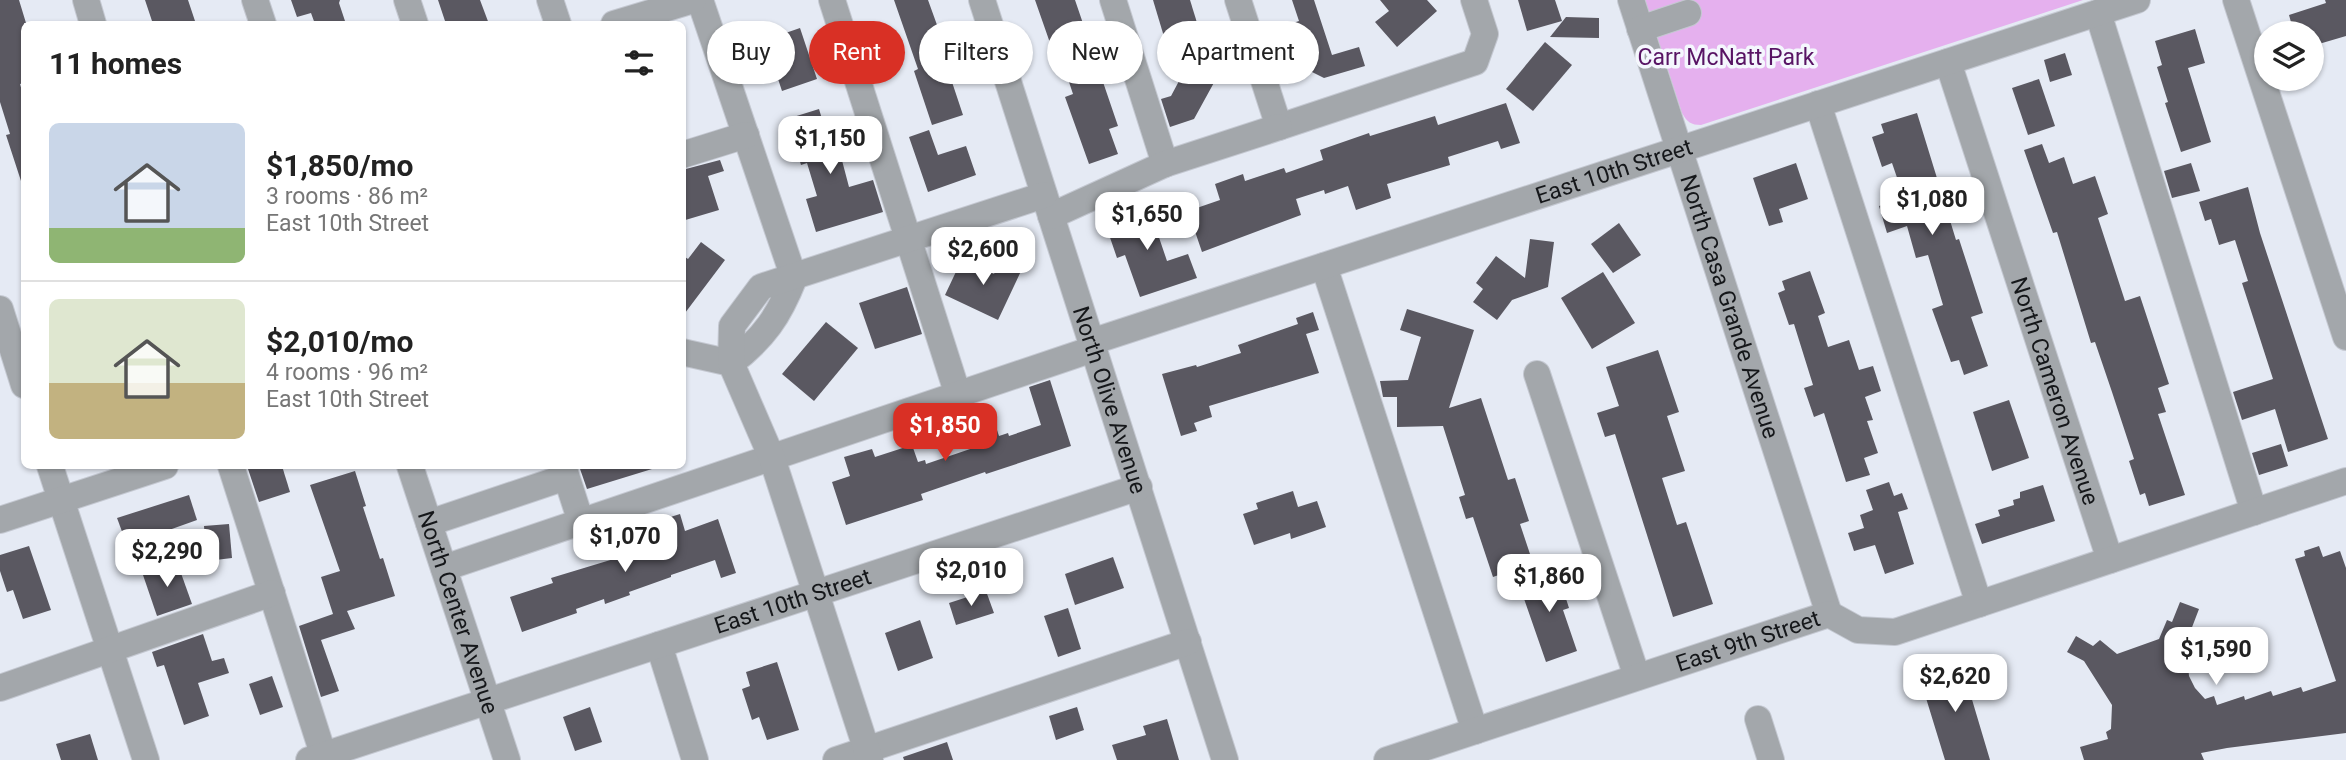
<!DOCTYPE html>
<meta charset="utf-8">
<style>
:root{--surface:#fff;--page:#f6f6f6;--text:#222;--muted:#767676;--line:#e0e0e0;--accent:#d93025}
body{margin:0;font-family:Roboto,sans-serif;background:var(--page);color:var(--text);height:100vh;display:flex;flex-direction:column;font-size:26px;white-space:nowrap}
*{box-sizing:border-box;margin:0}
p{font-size:23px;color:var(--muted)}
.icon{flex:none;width:38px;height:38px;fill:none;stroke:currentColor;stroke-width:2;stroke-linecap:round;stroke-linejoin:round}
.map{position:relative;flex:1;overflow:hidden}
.details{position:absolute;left:21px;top:21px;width:665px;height:448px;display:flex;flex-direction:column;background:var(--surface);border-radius:10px;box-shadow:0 2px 5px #0004}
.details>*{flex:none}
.top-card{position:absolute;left:707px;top:21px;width:665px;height:63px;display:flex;gap:14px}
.fabs{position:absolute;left:2254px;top:21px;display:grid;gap:14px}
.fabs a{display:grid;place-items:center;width:70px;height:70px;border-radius:50%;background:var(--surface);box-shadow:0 2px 5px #0004;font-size:35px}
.price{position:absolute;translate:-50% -60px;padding:0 16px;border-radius:14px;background:#fff;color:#222;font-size:23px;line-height:46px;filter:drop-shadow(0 2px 4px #0008)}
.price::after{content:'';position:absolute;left:50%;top:42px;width:21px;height:16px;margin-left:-10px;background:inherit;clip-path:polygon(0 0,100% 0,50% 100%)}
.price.selected{background:var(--accent);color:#fff}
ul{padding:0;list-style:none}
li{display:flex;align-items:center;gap:21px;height:175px;padding:0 28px}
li+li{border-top:2px solid var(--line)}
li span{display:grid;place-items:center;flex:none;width:196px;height:140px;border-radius:10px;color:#555}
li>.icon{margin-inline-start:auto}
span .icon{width:84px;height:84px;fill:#fffc;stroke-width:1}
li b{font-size:30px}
h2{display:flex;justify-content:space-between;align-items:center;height:84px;padding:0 28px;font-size:30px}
.pill{padding:0 24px;border-radius:32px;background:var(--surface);box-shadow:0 2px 5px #0004;font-size:24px;line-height:63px}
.pill.selected{background:var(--accent);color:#fff}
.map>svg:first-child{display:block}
.green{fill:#e5b0ee}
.building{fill:#5a5861}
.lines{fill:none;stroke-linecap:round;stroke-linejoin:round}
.minor-casing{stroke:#c4c8d1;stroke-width:28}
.minor{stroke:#a3a7ab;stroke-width:26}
.labels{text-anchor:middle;stroke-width:7;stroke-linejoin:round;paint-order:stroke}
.park-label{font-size:23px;fill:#581464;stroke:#f4f7fd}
.street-label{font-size:23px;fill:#15171a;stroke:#f4f7fd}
</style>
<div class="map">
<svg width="2346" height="760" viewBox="0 0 2346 760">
<rect width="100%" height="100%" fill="#e5eaf4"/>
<path class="green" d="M 1645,0 L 2083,0 L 1701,125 C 1691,125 1687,122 1682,113 Z"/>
<g class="building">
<polygon points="0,0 19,0 26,23 24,23 24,83 20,84 24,98 24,181 21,181 6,135 10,134 0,102"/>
<polygon points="145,0 188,0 196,24 153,24"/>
<polygon points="291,0 340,0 339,3 346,24 315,24 311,13 297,17"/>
<polygon points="438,0 480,0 489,24 446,24"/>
<polygon points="894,0 928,0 941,36 937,37 963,115 932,125 914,71 918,69"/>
<polygon points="1035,0 1075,0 1118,126 1109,129 1118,154 1089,164 1065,97 1073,94 1061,58 1056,60"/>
<polygon points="1153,0 1190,0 1202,39 1168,50"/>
<polygon points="1292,0 1314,0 1332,55 1359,47 1365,66 1324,78 1304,68 1290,24 1299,21"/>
<polygon points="1380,0 1427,0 1437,11 1397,47 1375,22 1389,11"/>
<polygon points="1518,0 1555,0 1562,21 1527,31"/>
<polygon points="2325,0 2346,0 2346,36 2312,46 2312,33 2294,33 2289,15 2326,3"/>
<polygon points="1566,17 1599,18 1599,38 1550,37"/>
<polygon points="800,28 817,79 782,91 776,73 781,71 773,48 777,47 774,37"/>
<polygon points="2195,29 2205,63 2188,68 2211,142 2181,152 2165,103 2168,102 2157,67 2162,65 2155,41"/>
<polygon points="1545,42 1572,65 1533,111 1506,89"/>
<polygon points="1194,53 1222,68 1194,119 1170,127 1161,99 1171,96"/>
<polygon points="2065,53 2072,75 2050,82 2044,60"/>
<polygon points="2039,79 2055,126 2028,135 2012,88"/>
<polygon points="1506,103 1520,143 1501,149 1498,141 1448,157 1450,165 1387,184 1391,198 1356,210 1348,186 1325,194 1324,190 1296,199 1301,215 1202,252 1188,211 1220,200 1215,184 1243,174 1245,181 1284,168 1286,173 1323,160 1320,150 1369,133 1370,136 1435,116 1438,125"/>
<polygon points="819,109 826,132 834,130 849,187 873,180 883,212 816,232 806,199 817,196 807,163 801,165 787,119"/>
<polygon points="1917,113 1956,240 1959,239 1983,313 1971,317 1988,366 1964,375 1959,360 1951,362 1932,309 1943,305 1928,255 1916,258 1907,226 1887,233 1879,206 1904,198 1892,163 1882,167 1872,137 1884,133 1881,124"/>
<polygon points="929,130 938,155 966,146 976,175 928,192 909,137"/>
<polygon points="2042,144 2049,163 2064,157 2073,184 2095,176 2108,214 2098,218 2125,301 2140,296 2169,384 2158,388 2166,412 2158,414 2185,495 2149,506 2145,493 2140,495 2129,461 2134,459 2112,392 2095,342 2091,343 2057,232 2053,233 2024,150"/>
<polygon points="720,160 724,171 708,176 719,210 682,221 682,170"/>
<polygon points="1796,163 1808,199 1779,209 1783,222 1769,226 1753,178"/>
<polygon points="2191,163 2200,191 2172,198 2164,171"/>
<polygon points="2248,187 2260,233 2328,439 2288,452 2275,409 2242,420 2233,392 2273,379 2242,283 2248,281 2235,240 2219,245 2211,219 2205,221 2199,202"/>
<polygon points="1148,205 1167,261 1188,254 1197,278 1140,297 1125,255 1117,258 1104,220"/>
<polygon points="1619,223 1641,255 1613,273 1591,244"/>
<polygon points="1530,239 1554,242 1548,287 1512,300 1497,320 1473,302 1483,289 1476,283 1496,256 1525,278"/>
<polygon points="701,242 725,260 682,317 682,255 688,259"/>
<polygon points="962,259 994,274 1000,261 1021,271 998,320 945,295"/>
<polygon points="1810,271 1825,313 1818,316 1828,347 1849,340 1859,370 1873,366 1881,391 1865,397 1873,420 1867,421 1878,453 1864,458 1870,475 1846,482 1824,413 1814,417 1804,388 1813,385 1794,324 1789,325 1778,293 1785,290 1782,281"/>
<polygon points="1603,272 1635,323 1592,349 1561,298"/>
<polygon points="907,287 922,334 875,349 859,303"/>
<polygon points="1407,309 1474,330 1449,408 1481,398 1508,480 1515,478 1529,521 1520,524 1533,563 1493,577 1473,517 1466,519 1459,497 1465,495 1443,426 1397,427 1397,397 1383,397 1380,381 1408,380 1421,337 1400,330"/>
<polygon points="1313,312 1319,330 1306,334 1319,373 1209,406 1212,417 1194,423 1197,431 1181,436 1162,374 1196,365 1197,367 1241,353 1238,345 1298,324 1296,318"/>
<polygon points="826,322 858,348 814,401 782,374"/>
<polygon points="1658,350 1679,412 1667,416 1685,471 1662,478 1677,525 1686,522 1713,604 1673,617 1615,434 1605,437 1597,413 1619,406 1606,367"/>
<polygon points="1050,380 1071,446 986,474 985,472 921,494 923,500 846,525 832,482 850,476 844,457 872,449 875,457 912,445 918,462 925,460 926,464 976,447 970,429 994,421 999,436 1008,433 1009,436 1041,425 1029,387"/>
<polygon points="2009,400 2029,458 1992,471 1973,412"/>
<polygon points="2281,444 2288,466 2259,475 2252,453"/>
<polygon points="247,466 282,466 290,492 259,502"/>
<polygon points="579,466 652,466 652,469 587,489"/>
<polygon points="355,471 366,506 363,507 380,559 383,558 395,596 347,611 355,629 321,640 339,691 321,697 299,626 333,614 321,577 340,571 310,485"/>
<polygon points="1889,482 1894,496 1902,493 1908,509 1898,512 1914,564 1885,574 1875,545 1854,551 1848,533 1864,528 1860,515 1873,510 1866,490"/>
<polygon points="2043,485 2055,521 1982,544 1975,524 2000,516 1998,510 2014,505 2013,500 2020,498 2020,492"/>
<polygon points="1293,491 1298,507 1317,501 1326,527 1291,539 1290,533 1254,545 1243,514 1258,509 1256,503"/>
<polygon points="189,495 197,520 127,545 117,518"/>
<polygon points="680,514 685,531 718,519 736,573 721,578 715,560 671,575 671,577 629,592 630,595 605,604 604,599 576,609 577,613 522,632 510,597 553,583 551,578 617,558 618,559 672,540 664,519"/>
<polygon points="229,524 232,558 207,561 204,526"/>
<polygon points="29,546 51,610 23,619 13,590 7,592 0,571 0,555"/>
<polygon points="2319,546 2323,557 2340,551 2346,568 2346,733 2227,748 2201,753 2204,760 2084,760 2080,747 2108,739 2106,732 2111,729 2112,705 2084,661 2067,652 2076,636 2093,646 2100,640 2117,654 2159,639 2167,620 2172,622 2180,602 2199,609 2186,643 2189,676 2195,688 2205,699 2214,696 2217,705 2244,696 2245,700 2271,691 2273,696 2301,687 2303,692 2336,681 2295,559 2305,556 2304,551"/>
<polygon points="1113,557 1124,588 1075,605 1065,574"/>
<polygon points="177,562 192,604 157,616 143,575"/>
<polygon points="1533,564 1538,578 1557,571 1569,608 1563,610 1577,651 1546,662 1522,593"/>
<polygon points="986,591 994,613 956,625 949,603"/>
<polygon points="1068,608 1081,649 1058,657 1044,616"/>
<polygon points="920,620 933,658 898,671 885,633"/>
<polygon points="203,634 212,661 224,658 229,673 198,683 209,716 184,725 164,665 157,667 152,652"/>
<polygon points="1949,661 1952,669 1962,666 1990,760 1945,760 1922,685 1933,682 1928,667"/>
<polygon points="777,662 799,730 767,740 759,717 752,720 742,689 750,686 746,672"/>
<polygon points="272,676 283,707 260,715 249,684"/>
<polygon points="590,707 602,742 575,751 563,717"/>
<polygon points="1077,707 1084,730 1056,740 1049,716"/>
<polygon points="1167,719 1179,760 1117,760 1112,745 1146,735 1143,726"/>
<polygon points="90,734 98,760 61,760 56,744"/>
<polygon points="947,742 953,760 904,760 903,757"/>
</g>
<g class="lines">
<g class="minor-casing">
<g id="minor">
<polyline points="86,0 93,24"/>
<polyline points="255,0 263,24"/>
<polyline points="407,0 415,24"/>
<polyline points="550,0 558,24"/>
<polyline points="700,0 794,278"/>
<polyline points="832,0 958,395"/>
<path id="s1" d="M 982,0 L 1225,760"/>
<polyline points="1113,0 1165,164"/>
<polyline points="1238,0 1279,127 1475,62 1485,34 1474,0"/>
<path id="s2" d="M 1631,0 L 1829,614"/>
<polyline points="2236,0 2346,337"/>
<polyline points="2098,13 2254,512"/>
<polyline points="614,24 693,0"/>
<polyline points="1640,29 1688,13"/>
<path id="s3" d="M 1948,62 L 2110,560"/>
<polyline points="1818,104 1979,604"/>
<polyline points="682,155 746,135"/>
<polyline points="1051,216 1165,164 1279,127"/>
<polyline points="1324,266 1475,731"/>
<polyline points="0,309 24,385"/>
<path id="s4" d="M 1091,342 L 2137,0"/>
<polyline points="682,352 731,363"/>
<path d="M 731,363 C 764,338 779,316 794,278"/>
<polyline points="1537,374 1637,677"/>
<polyline points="50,466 146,760"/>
<polyline points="231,466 325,760"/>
<path id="s5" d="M 410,466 L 507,760"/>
<polyline points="563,466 581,522"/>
<polyline points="0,520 165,466"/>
<polyline points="429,523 566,477"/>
<polyline points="444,568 1093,349"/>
<polyline points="659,645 695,760"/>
<polyline points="0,688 272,593"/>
<polyline points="1758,719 1771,760"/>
<path id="s6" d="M 309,760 L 1139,487"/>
<polyline points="836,760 1188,642"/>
<polyline points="870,760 772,458 731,363 732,326 761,287 1044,195"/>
<path id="s7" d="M 1387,760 L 1829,614 L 1858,630 L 1895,632 L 2346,481"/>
</g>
</g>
<use href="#minor" class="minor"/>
</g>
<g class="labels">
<g class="park-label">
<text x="1726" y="65">Carr McNatt Park</text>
</g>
<g class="street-label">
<text dy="8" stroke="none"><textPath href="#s4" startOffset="550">East 10th Street</textPath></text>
<text dy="8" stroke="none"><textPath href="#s2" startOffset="322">North Casa Grande Avenue</textPath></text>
<text dy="8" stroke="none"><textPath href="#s3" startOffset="346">North Cameron Avenue</textPath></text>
<text dy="8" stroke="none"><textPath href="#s1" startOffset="420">North Olive Avenue</textPath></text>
<text dy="8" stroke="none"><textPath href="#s6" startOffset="509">East 10th Street</textPath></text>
<text dy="8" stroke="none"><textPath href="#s5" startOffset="154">North Center Avenue</textPath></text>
<text dy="8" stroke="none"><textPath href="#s7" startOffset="380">East 9th Street</textPath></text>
</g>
</g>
</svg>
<div class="fabs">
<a><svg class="icon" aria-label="layers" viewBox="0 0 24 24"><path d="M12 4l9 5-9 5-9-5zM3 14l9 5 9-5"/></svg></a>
</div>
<b class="price" style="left:830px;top:176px">$1,150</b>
<b class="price" style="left:1932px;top:237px">$1,080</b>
<b class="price" style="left:1147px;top:252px">$1,650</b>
<b class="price" style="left:983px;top:287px">$2,600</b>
<b class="price selected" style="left:945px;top:463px">$1,850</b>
<b class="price" style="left:625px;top:574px">$1,070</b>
<b class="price" style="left:167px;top:589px">$2,290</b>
<b class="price" style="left:971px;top:608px">$2,010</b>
<b class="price" style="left:1549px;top:614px">$1,860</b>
<b class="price" style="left:2216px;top:687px">$1,590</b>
<b class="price" style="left:1955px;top:714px">$2,620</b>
<div class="top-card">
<a class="pill">Buy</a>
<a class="pill selected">Rent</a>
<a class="pill">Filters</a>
<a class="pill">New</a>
<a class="pill">Apartment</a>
</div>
<section class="details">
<h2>11 homes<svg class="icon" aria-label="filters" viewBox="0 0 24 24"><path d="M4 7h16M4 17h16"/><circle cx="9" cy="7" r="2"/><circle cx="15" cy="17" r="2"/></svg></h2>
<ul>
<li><span style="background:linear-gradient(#c9d6e8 75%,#8fb573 0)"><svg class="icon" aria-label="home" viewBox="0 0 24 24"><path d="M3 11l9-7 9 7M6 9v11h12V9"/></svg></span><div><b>$1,850/mo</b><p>3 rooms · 86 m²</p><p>East 10th Street</p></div></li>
<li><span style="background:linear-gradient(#dfe7d0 60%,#c2b280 0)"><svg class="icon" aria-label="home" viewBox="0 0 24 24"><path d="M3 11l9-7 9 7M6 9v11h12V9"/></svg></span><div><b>$2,010/mo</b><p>4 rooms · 96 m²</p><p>East 10th Street</p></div></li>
</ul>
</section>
</div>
